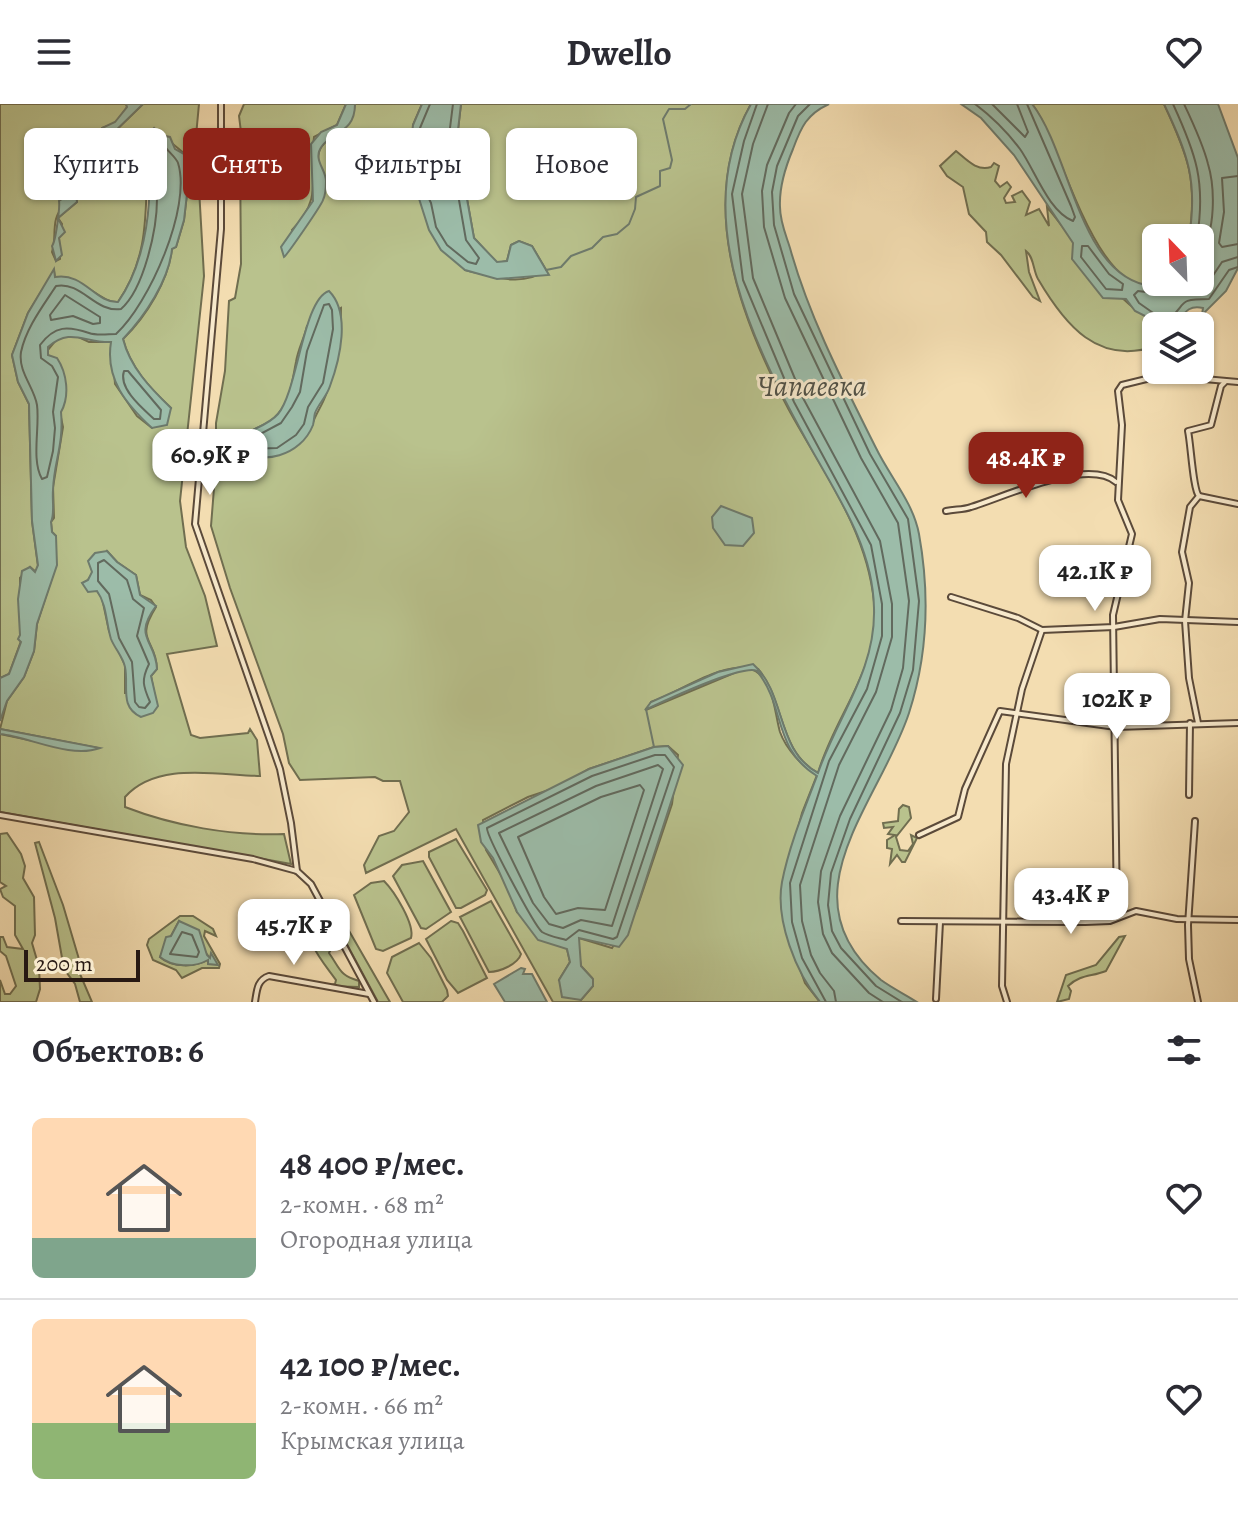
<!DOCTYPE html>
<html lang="ru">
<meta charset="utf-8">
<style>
:root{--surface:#fff;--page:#f2f2f3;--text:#2b2b33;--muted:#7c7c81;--line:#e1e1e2;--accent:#8f2418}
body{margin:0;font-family:Alegreya,serif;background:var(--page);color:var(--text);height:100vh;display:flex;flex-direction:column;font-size:30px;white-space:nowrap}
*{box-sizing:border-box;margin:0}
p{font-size:26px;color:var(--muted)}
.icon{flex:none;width:44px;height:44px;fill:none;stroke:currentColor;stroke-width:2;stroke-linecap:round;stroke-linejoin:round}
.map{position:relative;height:898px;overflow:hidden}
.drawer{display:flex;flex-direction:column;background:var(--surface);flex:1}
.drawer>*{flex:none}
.guide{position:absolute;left:24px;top:24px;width:800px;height:72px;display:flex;gap:16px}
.needle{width:52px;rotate:337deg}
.buttons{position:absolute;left:1142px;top:120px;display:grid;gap:16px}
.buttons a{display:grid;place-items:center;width:72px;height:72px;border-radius:12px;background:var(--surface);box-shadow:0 2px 6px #0004;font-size:40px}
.scale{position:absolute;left:24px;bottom:20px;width:116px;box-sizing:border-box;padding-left:8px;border:4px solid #281913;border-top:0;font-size:22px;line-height:28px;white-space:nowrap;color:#281913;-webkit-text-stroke:6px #f7e9cc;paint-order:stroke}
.price{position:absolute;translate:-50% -68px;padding:0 18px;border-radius:16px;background:#fff;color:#222;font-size:26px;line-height:52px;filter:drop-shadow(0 2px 4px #0008)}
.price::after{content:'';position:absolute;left:50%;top:48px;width:24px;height:18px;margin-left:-12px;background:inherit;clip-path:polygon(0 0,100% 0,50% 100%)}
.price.on{background:var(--accent);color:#fff}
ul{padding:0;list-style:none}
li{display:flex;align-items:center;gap:24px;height:200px;padding:0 32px}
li+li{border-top:2px solid var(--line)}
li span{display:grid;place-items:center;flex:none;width:224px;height:160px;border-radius:12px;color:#555}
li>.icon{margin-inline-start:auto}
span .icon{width:96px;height:96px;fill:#fffc;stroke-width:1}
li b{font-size:34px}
h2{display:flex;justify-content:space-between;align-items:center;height:96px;padding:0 32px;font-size:34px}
.chip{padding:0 28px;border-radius:12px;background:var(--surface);box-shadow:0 2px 6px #0004;font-size:28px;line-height:72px}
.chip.on{background:var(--accent);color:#fff}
header{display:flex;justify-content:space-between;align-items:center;height:104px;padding:0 32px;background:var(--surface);font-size:36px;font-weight:700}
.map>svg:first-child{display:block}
.green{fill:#b9c28d;stroke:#706e50;stroke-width:2;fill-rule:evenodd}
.water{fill:#9cbca9;stroke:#6e7b6d;stroke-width:2}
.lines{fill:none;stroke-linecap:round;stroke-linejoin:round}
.shore{stroke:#626a5e;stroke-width:2}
.stream{stroke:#6e7b6d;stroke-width:2}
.minor-casing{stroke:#5b4a3a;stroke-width:8}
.minor{stroke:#f7e9cc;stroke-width:4}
.labels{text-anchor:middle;stroke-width:6;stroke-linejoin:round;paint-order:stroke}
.water-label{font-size:30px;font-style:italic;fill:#515248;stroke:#f7e9cc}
</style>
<header><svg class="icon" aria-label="menu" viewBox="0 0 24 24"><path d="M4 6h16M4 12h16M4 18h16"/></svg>Dwello<svg class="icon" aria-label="heart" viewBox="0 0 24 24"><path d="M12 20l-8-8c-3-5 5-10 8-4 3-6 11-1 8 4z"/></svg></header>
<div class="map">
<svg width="1238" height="898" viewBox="0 0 1238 898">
<rect width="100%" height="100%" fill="#f3ddb1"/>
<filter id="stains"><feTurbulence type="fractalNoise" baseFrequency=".0025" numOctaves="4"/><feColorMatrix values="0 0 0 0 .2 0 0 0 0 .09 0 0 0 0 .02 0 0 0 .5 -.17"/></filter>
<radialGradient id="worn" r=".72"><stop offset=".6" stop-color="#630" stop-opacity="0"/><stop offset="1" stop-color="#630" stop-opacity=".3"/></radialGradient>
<g class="green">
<path d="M 0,0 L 126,0 L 127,3 L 116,19 L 102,24 L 99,30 L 70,36 L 64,64 L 67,81 L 74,87 C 68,97 59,104 56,115 C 53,127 56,136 52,148 L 56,157 L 60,155 L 59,134 L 62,120 L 58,114 L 77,98 C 71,73 83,70 80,50 L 104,38 L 143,0 L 199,0 L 196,32 L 204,172 L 180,397 L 186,443 L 205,492 L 217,542 L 167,550 L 191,631 L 200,634 L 248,629 L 250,625 L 257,636 L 260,672 C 217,671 157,657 125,693 L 125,703 C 174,722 231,732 284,730 L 291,760 L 0,708 L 0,630 L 67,644 L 98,644 L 0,625 L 7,597 L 24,573 L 34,547 L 37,520 L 56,461 L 56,432 L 52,428 L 51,418 L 54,414 L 53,383 L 63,323 L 47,247 L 56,236 L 72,230 L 89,238 L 112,238 L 115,280 L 137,312 L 152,324 L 171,304 C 150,284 130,263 123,235 C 146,213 169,176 172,144 L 176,143 L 184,116 L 188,81 L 186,51 L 155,25 L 150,28 C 142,89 156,143 118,198 C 99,199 87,174 55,174 L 54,167 L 28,209 L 12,251 L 18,278 L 29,300 L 32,417 L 38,462 L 36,468 L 30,463 L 20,474 L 21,537 L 9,570 L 0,574 ZM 107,447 L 117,458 L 136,471 L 140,491 L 151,496 L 156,503 C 134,538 156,534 157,565 L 151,572 L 154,588 L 125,589 L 125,561 L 109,527 L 102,494 L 97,487 L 83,479 L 88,476 Z"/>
<path d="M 244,0 L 346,0 L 337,21 L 314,33 C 309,73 324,94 292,126 L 296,136 L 324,85 C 327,72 315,62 319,48 C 323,31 351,33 355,0 L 422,0 L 413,21 L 417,91 L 465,166 C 491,172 522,184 546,166 L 532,142 L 519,137 L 511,141 L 507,157 L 497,159 L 474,134 L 467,95 L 460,76 L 451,65 L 449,43 L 458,26 L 461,0 L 751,0 C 696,98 740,214 789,306 C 823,368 867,426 874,498 C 881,564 835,610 818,669 C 778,647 785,596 758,565 C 721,556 685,586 651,598 L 648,605 L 746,564 C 774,567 774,608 780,628 C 786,645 802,662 817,671 L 802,709 L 781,789 L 784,819 L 805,879 L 820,898 L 553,898 L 456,725 L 366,769 L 364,761 L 379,732 L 394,727 L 409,708 L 400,677 L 383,677 L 375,673 L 300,676 L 289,659 L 283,630 L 230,484 L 211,422 L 216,359 L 216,319 L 225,267 L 229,197 L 235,194 L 241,160 L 240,50 L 242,36 L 239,12 ZM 341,204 C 341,232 336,266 325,293 C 321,304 315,310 312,322 L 261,355 L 247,353 L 236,345 C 250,318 263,328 278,310 C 291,294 292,278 296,258 C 298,245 304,235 307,222 ZM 668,642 L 678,651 L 672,700 L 637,804 L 612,844 L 579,834 L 577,837 L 581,862 L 592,874 L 593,882 L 581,896 L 559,876 L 570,858 L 567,845 L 517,808 L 507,781 L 486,746 L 483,716 L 528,693 L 558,683 L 589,665 L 654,643 Z"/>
<path d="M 1032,0 L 1164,0 C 1188,51 1198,77 1189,134 L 1156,134 L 1156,178 L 1166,179 C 1097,210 1062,37 1032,0 Z"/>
<path d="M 956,47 C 966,55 977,68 991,63 L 994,59 L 999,62 L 995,77 L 1000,83 L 1007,78 L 1011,83 L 1004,94 L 1006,99 L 1015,98 L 1012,92 L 1022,87 L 1030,98 L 1026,111 L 1039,105 L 1049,122 L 1047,103 C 1075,136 1117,202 1155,217 L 1156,242 C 1098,262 1065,221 1038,175 C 1033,166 1034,153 1026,147 L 1029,168 L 1040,197 L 1033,193 L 1001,151 L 987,138 L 986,128 L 969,110 L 963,83 L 947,72 L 940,62 Z"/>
<polygon points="903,701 909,703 911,714 896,733 900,746 908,747 913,740 911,731 917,734 905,758 902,758 897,751 890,760 892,745 887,744 887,736 895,731 888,730 893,723 884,724 883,719 898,717 899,705"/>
<polygon points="7,729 21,750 25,762 23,774 34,793 35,831 32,839 39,863 40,885 36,898 0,898 0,876 5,890 10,890 16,882 6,852 0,847 0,833 3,833 7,843 23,845 15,831 15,802 3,793 0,785 6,782 0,778 0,730"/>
<polygon points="456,735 487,786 485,791 461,804 456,804 429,753 429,748"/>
<polygon points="39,738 63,801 81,862 80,870 92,898 80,898 75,880 64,865 55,814 35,739"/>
<polygon points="423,757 451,808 426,825 421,824 393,772 402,761"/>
<path d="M 384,777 C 394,787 415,820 411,834 L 383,847 L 376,845 L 354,791 L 371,779 Z"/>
<path d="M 491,797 L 521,850 C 518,860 500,868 489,868 L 460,813 Z"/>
<polygon points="333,799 390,898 378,898 329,807 327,802"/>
<path d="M 310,811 L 315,830 L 324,841 L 333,841 L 329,849 C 341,866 339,871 359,877 L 359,883 L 327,882 L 335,880 L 336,876 C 321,855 303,837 310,811 Z"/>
<path d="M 180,812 L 193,812 L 213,825 L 216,832 L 205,827 L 204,832 L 220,860 L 219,864 L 202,864 L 182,874 L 176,866 L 153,856 L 147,841 L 149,835 ZM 179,817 L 210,854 C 197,864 172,864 160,853 Z"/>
<polygon points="451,817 458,819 463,827 487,874 458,889 447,876 426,835"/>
<path d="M 1125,832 L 1106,867 C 1091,873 1081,870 1068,882 L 1071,887 L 1069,895 L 1057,898 L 1066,871 L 1096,861 L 1119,833 Z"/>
<polygon points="419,839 431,854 447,886 448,892 442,898 403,898 387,869 392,853"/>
</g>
<g class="water">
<path d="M 126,0 L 143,0 L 104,38 L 80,50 L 83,66 L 74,76 L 77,98 L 58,114 L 65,128 L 59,134 L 62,151 L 56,157 L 52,142 C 56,137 60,102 59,97 L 74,87 L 67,81 L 64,64 L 70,35 L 99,30 L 102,24 L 115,18 L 127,3 Z"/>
<path d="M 346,0 L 355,0 C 355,29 333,27 322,42 C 312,55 326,65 326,77 C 326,82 325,92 323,96 C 321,102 287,151 284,153 L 281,143 L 313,97 L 311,40 L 321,28 L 337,21 Z"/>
<polygon points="422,0 461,0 458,26 449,43 451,65 460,76 467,95 474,134 497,158 507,157 511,141 519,137 532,142 549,171 497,175 465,166 441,146 429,126 408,60 413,21"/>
<path d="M 751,0 L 829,0 C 807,10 801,23 793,45 C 785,64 779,83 780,103 C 780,118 786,131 790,144 C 809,213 844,280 876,344 C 890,373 913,398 919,430 C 930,491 928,550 909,609 C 879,700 781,793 881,876 C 892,884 906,891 917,898 L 820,898 C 796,869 775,816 782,778 C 789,742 804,706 817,672 C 772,644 786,603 757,567 C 743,560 664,597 645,606 L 651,598 L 718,568 L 753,560 C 787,590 775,646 818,669 C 837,613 876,567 874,504 C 873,446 841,397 813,348 C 756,246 687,114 751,0 Z"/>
<path d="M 961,0 L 1032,0 C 1071,49 1079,174 1152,182 C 1160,183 1163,179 1169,178 C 1178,176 1191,178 1200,178 L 1200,134 L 1189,134 C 1198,77 1188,51 1164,0 L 1218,0 L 1238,54 L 1238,164 L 1226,187 L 1202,211 L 1203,204 C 1187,200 1184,211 1174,222 L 1156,222 L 1156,228 L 1155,217 L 1135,207 L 1126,195 L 1103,194 L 1072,155 L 1073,139 L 1014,51 L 981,14 Z"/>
<path d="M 154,24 L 160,31 L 170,33 L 175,45 L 186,51 L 188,81 L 184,116 L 176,143 L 172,145 C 169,176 145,212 123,235 C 130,263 150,284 171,304 L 167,321 L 152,324 C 126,300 105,275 111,238 C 84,239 71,223 48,243 L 48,251 L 57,254 C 67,269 70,292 61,308 C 64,341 54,357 53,386 C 52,396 55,410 51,418 L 52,428 L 56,432 L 57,461 L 37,520 L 34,547 L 24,573 L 7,597 L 0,617 L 0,574 L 9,570 L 21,538 L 18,535 L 20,531 L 18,495 L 22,467 L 30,463 L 35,468 L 38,461 L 32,417 L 29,300 L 18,278 L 12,251 L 28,209 L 54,165 L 55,173 C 84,168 95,199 118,198 C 138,170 147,131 149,97 C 150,74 146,52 150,28 Z"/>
<path d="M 329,187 C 351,209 340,255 330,282 C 327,292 319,299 315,309 C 314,313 314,317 313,321 C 301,352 261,363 236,344 L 236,336 C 248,326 268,322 278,310 C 298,286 303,195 329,187 Z"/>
<polygon points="721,402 752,414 754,429 743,442 725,441 713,424 712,413"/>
<path d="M 107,447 L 117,458 L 136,471 L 140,491 L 156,502 C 132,534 156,536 157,565 L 151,572 L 158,602 L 153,609 L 141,613 C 119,603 129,582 125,563 C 123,553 115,545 111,535 C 106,519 107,501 97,487 L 88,488 L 82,479 L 88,476 L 92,468 L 88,457 L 95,449 Z"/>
<path d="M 0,625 L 100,644 C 70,655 30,633 0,630 Z"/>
<polygon points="668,642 683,661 628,831 619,843 579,834 581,862 593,875 593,882 581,896 562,893 559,876 570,858 567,845 538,836 517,808 493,754 481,738 478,721 589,665 654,643"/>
<path d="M 179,817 L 199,826 L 207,851 L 210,854 L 211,849 L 218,861 L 208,860 L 208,856 C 194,864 172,863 160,853 L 166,833 L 171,832 Z"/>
<polygon points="521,864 525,865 523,870 532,870 547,898 505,898 494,880"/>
</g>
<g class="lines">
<g class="shore">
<polyline points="430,0 420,24 418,72 431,99 436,123 447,141 468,158 476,160 479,154 466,136 459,96 441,56 441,42 450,24 453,0"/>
<polyline points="757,0 744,37 732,90 743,176 794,298 871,441 882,500 882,532 867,585 829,657 790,779 792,818 802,854 826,898"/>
<polyline points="768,0 753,40 742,90 753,174 803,294 880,437 892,500 892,533 876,588 839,661 800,781 802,817 811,851 820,869 834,887 836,898"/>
<polyline points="796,0 789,9 767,61 762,87 764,123 785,194 861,354 898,419 909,497 903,564 891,606 840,712 821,767 818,798 823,830 832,849 869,889 883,898"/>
<polyline points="810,0 798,12 777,62 772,88 774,121 794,190 870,350 908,415 919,497 913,566 900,609 850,715 831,769 828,801 832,827 841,844 876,882 902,898"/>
<path d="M 975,0 C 991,12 1008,29 1020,45 C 1035,66 1048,107 1073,117 L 1075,113 L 1071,102 L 1027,0"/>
<polyline points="992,0 1025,33 1028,28 1017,0"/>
<path d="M 1173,0 C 1196,50 1206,78 1197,134"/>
<path d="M 1184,0 C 1193,19 1203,40 1208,60 C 1215,83 1216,129 1200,148"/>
<path d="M 158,40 L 163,40 C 167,47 176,53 178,59 C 192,103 149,200 116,230 C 108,230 97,232 89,229 C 68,222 55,221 40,241 L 41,254 L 52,262 L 58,273 L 53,308 L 55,324 L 53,347 L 47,373 L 42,375 C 31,356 40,323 37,301 C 34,283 18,268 21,248 C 26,224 43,202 56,182 C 82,177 95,209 121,205 C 144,185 157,125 157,95 C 157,76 151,57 158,40 Z"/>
<polyline points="1238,72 1222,74 1224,108 1219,139 1222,143 1238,140"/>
<polygon points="1082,142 1088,142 1109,170 1123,180 1122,186 1106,185 1081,153"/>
<path d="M 1170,178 L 1169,185 L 1162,190 L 1138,187 L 1134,191 L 1139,199 L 1166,218 C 1189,200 1174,195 1209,195 L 1229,166 L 1238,163"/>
<polyline points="1180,178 1183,186 1204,185 1222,158 1238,153"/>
<polygon points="65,191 100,213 100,219 93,220 73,212 51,216 50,211"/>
<polygon points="324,201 329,200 332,206 333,225 323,279 308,303 304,320 296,331 277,344 250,345 247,337 281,319 292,303 300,288 307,247"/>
<path d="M 124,267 L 128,267 L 161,306 L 160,315 L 154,315 C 142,304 118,284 124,267 Z"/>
<path d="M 104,456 L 127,476 L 133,495 L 144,504 L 137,532 L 149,560 C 141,576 143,582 150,598 L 145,604 L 139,603 L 135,598 L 132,558 L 119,534 L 109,490 L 98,477 L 98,459 Z"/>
<path d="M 655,651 L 665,651 L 674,663 L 617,833 L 613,835 L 579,826 L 566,836 C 559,834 548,832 542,828 C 534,821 486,731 487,724 L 592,672 Z"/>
<polygon points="658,661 663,665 612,822 581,816 563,824 549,820 533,799 499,729 596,682"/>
<polygon points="640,681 644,686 605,806 578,804 556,810 544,793 518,733 601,693"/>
<polygon points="182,828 192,831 199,848 197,853 170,850"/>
</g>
<g class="stream">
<polyline points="546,166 561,163 571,152 592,144 603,133 617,130 629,120 635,105 636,93 660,82 660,67 670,64 672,56 663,15 669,5 685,5 691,0"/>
<polyline points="646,605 654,643"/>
</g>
<g class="minor-casing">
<g id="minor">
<polyline points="221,0 221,125 195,420 280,665 291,719 297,767"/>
<polyline points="1199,392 1238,400"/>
<path d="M 946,407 C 955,405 963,406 971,403 C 1002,394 1087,353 1116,378"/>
<polyline points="951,493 1018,514 1042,526 1114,523 1160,515 1238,518"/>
<path d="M 1198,619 L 1189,574 L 1185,517 L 1189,479 L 1182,448 L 1190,403 L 1199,392 C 1193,386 1191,341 1188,327 L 1211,321 L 1221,282 L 1225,278"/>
<polyline points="1189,691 1190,619"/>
<polyline points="0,711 253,755 297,767 311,780 374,898"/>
<polyline points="1195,717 1188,821 1189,855 1198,898"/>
<polyline points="919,731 958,713 965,685 1000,607 1116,623 1238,619"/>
<polyline points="1117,813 1113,511 1132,430 1118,396 1122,321 1118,287 1122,281 1175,268 1193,274 1238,278"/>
<polyline points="901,817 1085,818 1110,817 1136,807 1177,815 1238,816"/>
<polyline points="936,895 940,818"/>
<path d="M 255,898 C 257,886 257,876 269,872 L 369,890"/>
<polyline points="1007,898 1002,882 1006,660 1022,585 1042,526"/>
</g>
</g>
<use href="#minor" class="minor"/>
</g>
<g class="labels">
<g class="water-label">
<text x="812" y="292">Чапаевка</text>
</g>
</g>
<rect width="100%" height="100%" filter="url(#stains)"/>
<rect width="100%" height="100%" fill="url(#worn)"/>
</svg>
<div class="buttons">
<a><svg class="needle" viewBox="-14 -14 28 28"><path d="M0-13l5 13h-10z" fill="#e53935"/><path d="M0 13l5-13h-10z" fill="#7c7c81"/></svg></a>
<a><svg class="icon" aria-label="layers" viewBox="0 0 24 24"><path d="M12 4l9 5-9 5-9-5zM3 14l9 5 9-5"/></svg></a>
</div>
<div class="scale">200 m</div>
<b class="price" style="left:210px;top:393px">60.9K ₽</b>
<b class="price on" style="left:1026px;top:396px">48.4K ₽</b>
<b class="price" style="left:1095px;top:509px">42.1K ₽</b>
<b class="price" style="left:1117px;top:637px">102K ₽</b>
<b class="price" style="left:1071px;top:832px">43.4K ₽</b>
<b class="price" style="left:294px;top:863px">45.7K ₽</b>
<div class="guide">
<a class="chip">Купить</a>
<a class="chip on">Снять</a>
<a class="chip">Фильтры</a>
<a class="chip">Новое</a>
</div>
</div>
<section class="drawer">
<h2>Объектов: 6<svg class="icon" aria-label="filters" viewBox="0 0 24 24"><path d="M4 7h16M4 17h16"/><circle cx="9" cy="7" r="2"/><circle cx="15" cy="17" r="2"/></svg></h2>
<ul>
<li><span style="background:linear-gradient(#ffd9b3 75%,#7fa58c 0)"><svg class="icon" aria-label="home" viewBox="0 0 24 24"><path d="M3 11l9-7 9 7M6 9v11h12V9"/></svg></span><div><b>48 400 ₽/мес.</b><p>2-комн. · 68 m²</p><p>Огородная улица</p></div><svg class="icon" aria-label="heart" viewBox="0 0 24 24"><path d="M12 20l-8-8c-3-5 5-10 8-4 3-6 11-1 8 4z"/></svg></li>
<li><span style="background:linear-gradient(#ffd9b3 65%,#8fb573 0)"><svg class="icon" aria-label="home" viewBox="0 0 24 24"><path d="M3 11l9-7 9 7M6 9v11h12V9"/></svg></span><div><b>42 100 ₽/мес.</b><p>2-комн. · 66 m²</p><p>Крымская улица</p></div><svg class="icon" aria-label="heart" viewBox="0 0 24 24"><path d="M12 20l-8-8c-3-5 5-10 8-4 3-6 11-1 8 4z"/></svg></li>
</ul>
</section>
